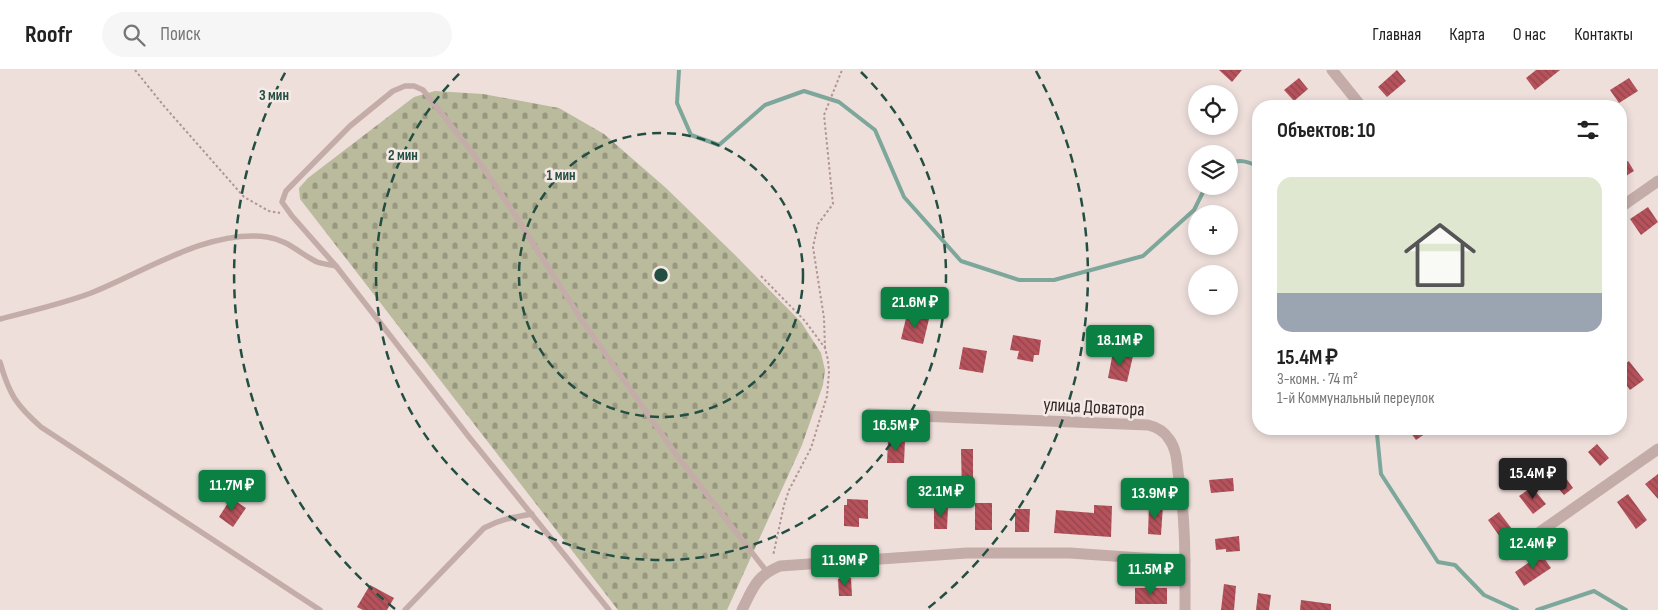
<!DOCTYPE html>
<html lang="ru">
<meta charset="utf-8">
<style>
:root{--surface:#fff;--page:#f6f6f6;--text:#222;--muted:#767676;--line:#e0e0e0;--accent:#0b8043}
body{margin:0;font-family:"Sofia Sans Condensed",sans-serif;background:var(--page);color:var(--text);height:100vh;display:flex;flex-direction:column;font-size:19px;white-space:nowrap}
*{box-sizing:border-box;margin:0}
p{font-size:16px;color:var(--muted)}
.icon{flex:none;width:28px;height:28px;fill:none;stroke:currentColor;stroke-width:2;stroke-linecap:round;stroke-linejoin:round}
.map{position:relative;flex:1;overflow:hidden}
.drawer{position:absolute;left:1252px;top:30px;width:375px;height:335px;display:flex;flex-direction:column;background:var(--surface);border-radius:20px;box-shadow:0 2px 8px #0003}
.drawer>*{flex:none}
.buttons{position:absolute;left:1188px;top:15px;display:grid;gap:10px}
.buttons a{display:grid;place-items:center;width:50px;height:50px;border-radius:50%;background:var(--surface);box-shadow:0 2px 8px #0003;font-size:25px}
.price{position:absolute;translate:-50% -42px;padding:0 11px;border-radius:5px;background:var(--accent);color:#fff;font-size:16px;line-height:32px;filter:drop-shadow(0 1px 2px #0008)}
.price::after{content:'';position:absolute;left:50%;top:30px;width:15px;height:11px;margin-left:-8px;background:inherit;clip-path:polygon(0 0,100% 0,50% 100%)}
.price.active{background:#222;color:#fff}
ul{padding:0;list-style:none}
li{display:grid;align-content:center;gap:10px;height:265px;padding:0 25px}
li span{display:grid;place-items:center;height:155px;border-radius:15px;color:#555}
li>.icon{margin-inline-start:auto}
span .icon{width:90px;height:90px;fill:#fffc;stroke-width:1}
li b{font-size:21px}
h2{display:flex;justify-content:space-between;align-items:center;height:60px;padding:0 25px;font-size:21px}
header{display:flex;align-items:center;gap:30px;box-sizing:border-box;height:70px;padding:0 25px;background:var(--surface);border-bottom:1px solid var(--line)}
header strong{font-size:24px}
nav{display:flex;gap:28px;margin-inline-start:auto;font-size:18px}
.search{width:350px;height:45px;background:var(--page);display:flex;align-items:center;gap:12px;box-sizing:border-box;padding:0 18px;border-radius:28px;color:var(--muted);font-size:19px}
.map>svg:first-child{display:block}
.cemetery{fill:url(#cemetery-stones)}
.lines{fill:none;stroke-linecap:round;stroke-linejoin:round}
.stream{stroke:#7ea79b;stroke-width:4}
.building{fill:url(#building-back-hatch)}
.path{stroke:#af9693;stroke-width:2;stroke-dasharray:2.5 2.5;stroke-linecap:butt}
.service{stroke:#c4aca9;stroke-width:5.5}
.minor{stroke:#c4aca9;stroke-width:11}
.ring{fill:none;stroke:#234e42;stroke-width:2.5;stroke-dasharray:9 6}
.labels{text-anchor:middle;stroke-width:5;stroke-linejoin:round;paint-order:stroke}
.street-label{font-size:19px;fill:#322828;stroke:#f6eae7}
.centre{fill:#234e42;stroke:#f6eae7;stroke-width:2.5}
.ring-label{font-size:15px;text-anchor:middle;font-weight:bold;fill:#234e42;stroke:#f6eae7;stroke-width:5;stroke-linejoin:round;paint-order:stroke}
</style>
<header>
<strong>Roofr</strong>
<div class="search"><svg class="icon" aria-label="search" viewBox="0 0 24 24"><circle cx="10" cy="10" r="6"/><path d="M15 15l6 6"/></svg>Поиск</div>
<nav><a>Главная</a><a>Карта</a><a>О нас</a><a>Контакты</a></nav>
</header>
<div class="map">
<svg width="1658" height="540" viewBox="0 0 1658 540">
<defs>
<pattern id="cemetery-stones" width="16" height="16" patternUnits="userSpaceOnUse" patternTransform="scale(1.25)"><rect width="16" height="16" fill="#baba9d"/><path d="M2 7V4a2 2 0 0 1 4 0v3zM10 15v-3a2 2 0 0 1 4 0v3z" fill="#989780"/></pattern>
<pattern id="building-back-hatch" width="6" height="6" patternUnits="userSpaceOnUse" patternTransform="scale(1.25)"><rect width="6" height="6" fill="#b5525b"/><path d="M-1 5l2 2M0 0l6 6M5-1l2 2" fill="none" stroke="#94444b"/></pattern>
</defs>
<rect width="100%" height="100%" fill="#eedfdb"/>
<polygon class="cemetery" points="435,21 483,24 559,38 604,64 666,118 735,185 801,252 821,283 825,300 823,315 802,375 727,540 618,540 300,129 299,118 308,108 414,27"/>
<g class="lines">
<g class="stream">
<polyline points="679,0 677,33 691,65 719,75 765,35 804,21 839,32 875,60 904,127 961,191 1019,210 1054,210 1143,186 1194,140 1206,116"/>
<path d="M 1229,94 C 1239,88 1249,92 1259,97"/>
<polyline points="1373,359 1377,364 1381,404 1438,492 1455,495 1484,525 1517,540"/>
<polyline points="1537,540 1594,521 1626,540"/>
</g>
</g>
<g class="building">
<polygon points="1219,0 1242,0 1232,12"/>
<polygon points="1397,0 1406,11 1387,27 1378,17"/>
<polygon points="1536,0 1560,0 1535,20 1526,8"/>
<polygon points="1299,8 1308,19 1294,31 1284,20"/>
<polygon points="1629,8 1638,21 1619,33 1610,20"/>
<polygon points="1628,91 1634,101 1621,109 1621,95"/>
<polygon points="1648,137 1658,152 1641,165 1630,149"/>
<polygon points="907,244 929,249 923,274 901,269"/>
<polygon points="1013,265 1041,270 1039,285 1034,285 1033,292 1017,289 1019,281 1010,280"/>
<polygon points="963,277 987,281 983,303 959,299"/>
<polygon points="1113,282 1133,286 1127,312 1108,308"/>
<polygon points="1629,291 1644,310 1630,320 1621,308 1621,297"/>
<polygon points="1408,359 1432,359 1416,370"/>
<polygon points="888,370 905,370 904,393 887,393"/>
<polygon points="1597,374 1609,388 1600,396 1588,382"/>
<polygon points="961,379 973,379 973,425 962,425"/>
<polygon points="1563,404 1573,418 1564,425 1553,412"/>
<polygon points="1658,404 1658,429 1645,414"/>
<polygon points="1233,408 1234,421 1211,423 1209,410"/>
<polygon points="1532,417 1546,434 1533,444 1519,426"/>
<polygon points="1628,424 1647,450 1636,459 1617,432"/>
<polygon points="231,428 246,438 233,457 219,447"/>
<polygon points="847,429 868,430 868,449 859,448 859,457 844,456 844,435 847,435"/>
<rect x="975" y="433" width="17" height="27"/>
<polygon points="1094,435 1112,436 1111,467 1054,463 1056,440 1094,443"/>
<polygon points="1149,435 1163,435 1161,465 1148,464"/>
<polygon points="934,438 948,438 947,459 934,459"/>
<polygon points="1015,439 1030,439 1029,462 1015,462"/>
<polygon points="1499,442 1512,459 1500,467 1488,450"/>
<polygon points="1239,466 1240,481 1226,482 1226,479 1216,480 1215,469"/>
<polygon points="1541,484 1551,498 1524,516 1515,502"/>
<polygon points="851,508 852,526 839,526 838,509"/>
<polygon points="1224,514 1236,516 1234,540 1221,540"/>
<polygon points="370,515 394,528 387,540 363,540 357,537"/>
<rect x="1135" y="518" width="32" height="16"/>
<polygon points="1258,523 1271,525 1269,540 1256,540"/>
<polygon points="1301,530 1331,534 1331,540 1300,540"/>
</g>
<g class="lines">
<g class="path">
<polyline points="135,0 164,36 244,127 269,141 280,143"/>
<polyline points="761,206 805,251 825,278 828,290 829,302 827,326 811,378 789,420 784,435 773,486"/>
<polyline points="825,278 824,248 813,177 818,154 833,134 824,45 842,0"/>
</g>
<g class="service">
<path d="M 0,249 C 30,241 62,234 91,223 C 144,202 208,159 267,167 C 288,170 299,183 317,192 C 323,194 330,195 336,196"/>
<path d="M 0,292 C 9,324 16,335 41,357 L 320,540"/>
<path d="M 405,540 L 484,458 C 500,449 514,447 532,444"/>
<polyline points="609,540 469,367 336,196 292,146 282,132 286,121 350,56 393,21 405,16 414,16 423,20 472,82 508,134 583,252 678,387 767,502"/>
</g>
<g class="minor">
<polyline points="1332,0 1361,36"/>
<polyline points="1621,137 1658,111"/>
<path d="M 869,344 L 1148,355 C 1157,357 1164,361 1169,369 C 1176,378 1177,391 1178,402 C 1186,448 1185,494 1185,540"/>
<polyline points="1507,485 1658,379"/>
<path d="M 742,540 C 753,518 756,506 780,496 L 967,483 L 1070,483 L 1185,491"/>
</g>
</g>
<g class="ring">
<circle cx="661" cy="205" r="142"/>
<path d="M861 2A285 285 0 1 1 461 2"/>
<path d="M395 539A427 427 0 0 1 286 1M1036 1A427 427 0 0 1 927 539"/>
</g>
<g class="labels">
<g class="street-label">
<text transform="translate(1094 336) rotate(3)" y="7">улица Доватора</text>
</g>
</g>
<circle cx="661" cy="205" r="8" class="centre"/>
<g class="ring-label">
<text x="274" y="30">3 мин</text>
<text x="403" y="90">2 мин</text>
<text x="561" y="110">1 мин</text>
</g>
</svg>
<div class="buttons">
<a><svg class="icon" aria-label="locate" viewBox="0 0 24 24"><circle cx="12" cy="12" r="6"/><path d="M12 2v4M12 18v4M2 12h4M18 12h4"/></svg></a>
<a><svg class="icon" aria-label="layers" viewBox="0 0 24 24"><path d="M12 4l9 5-9 5-9-5zM3 14l9 5 9-5"/></svg></a>
<a>+</a>
<a>−</a>
</div>
<b class="price" style="left:915px;top:259px">21.6M ₽</b>
<b class="price" style="left:1120px;top:297px">18.1M ₽</b>
<b class="price" style="left:896px;top:382px">16.5M ₽</b>
<b class="price active" style="left:1533px;top:430px">15.4M ₽</b>
<b class="price" style="left:232px;top:442px">11.7M ₽</b>
<b class="price" style="left:941px;top:448px">32.1M ₽</b>
<b class="price" style="left:1155px;top:450px">13.9M ₽</b>
<b class="price" style="left:1533px;top:500px">12.4M ₽</b>
<b class="price" style="left:845px;top:517px">11.9M ₽</b>
<b class="price" style="left:1151px;top:526px">11.5M ₽</b>
<section class="drawer">
<h2>Объектов: 10<svg class="icon" aria-label="filters" viewBox="0 0 24 24"><path d="M4 7h16M4 17h16"/><circle cx="9" cy="7" r="2"/><circle cx="15" cy="17" r="2"/></svg></h2>
<ul>
<li><span style="background:linear-gradient(#dfe7d0 75%,#9aa5b1 0)"><svg class="icon" aria-label="home" viewBox="0 0 24 24"><path d="M3 11l9-7 9 7M6 9v11h12V9"/></svg></span><div><b>15.4M ₽</b><p>3-комн. · 74 m²</p><p>1-й Коммунальный переулок</p></div></li>
</ul>
</section>
</div>
